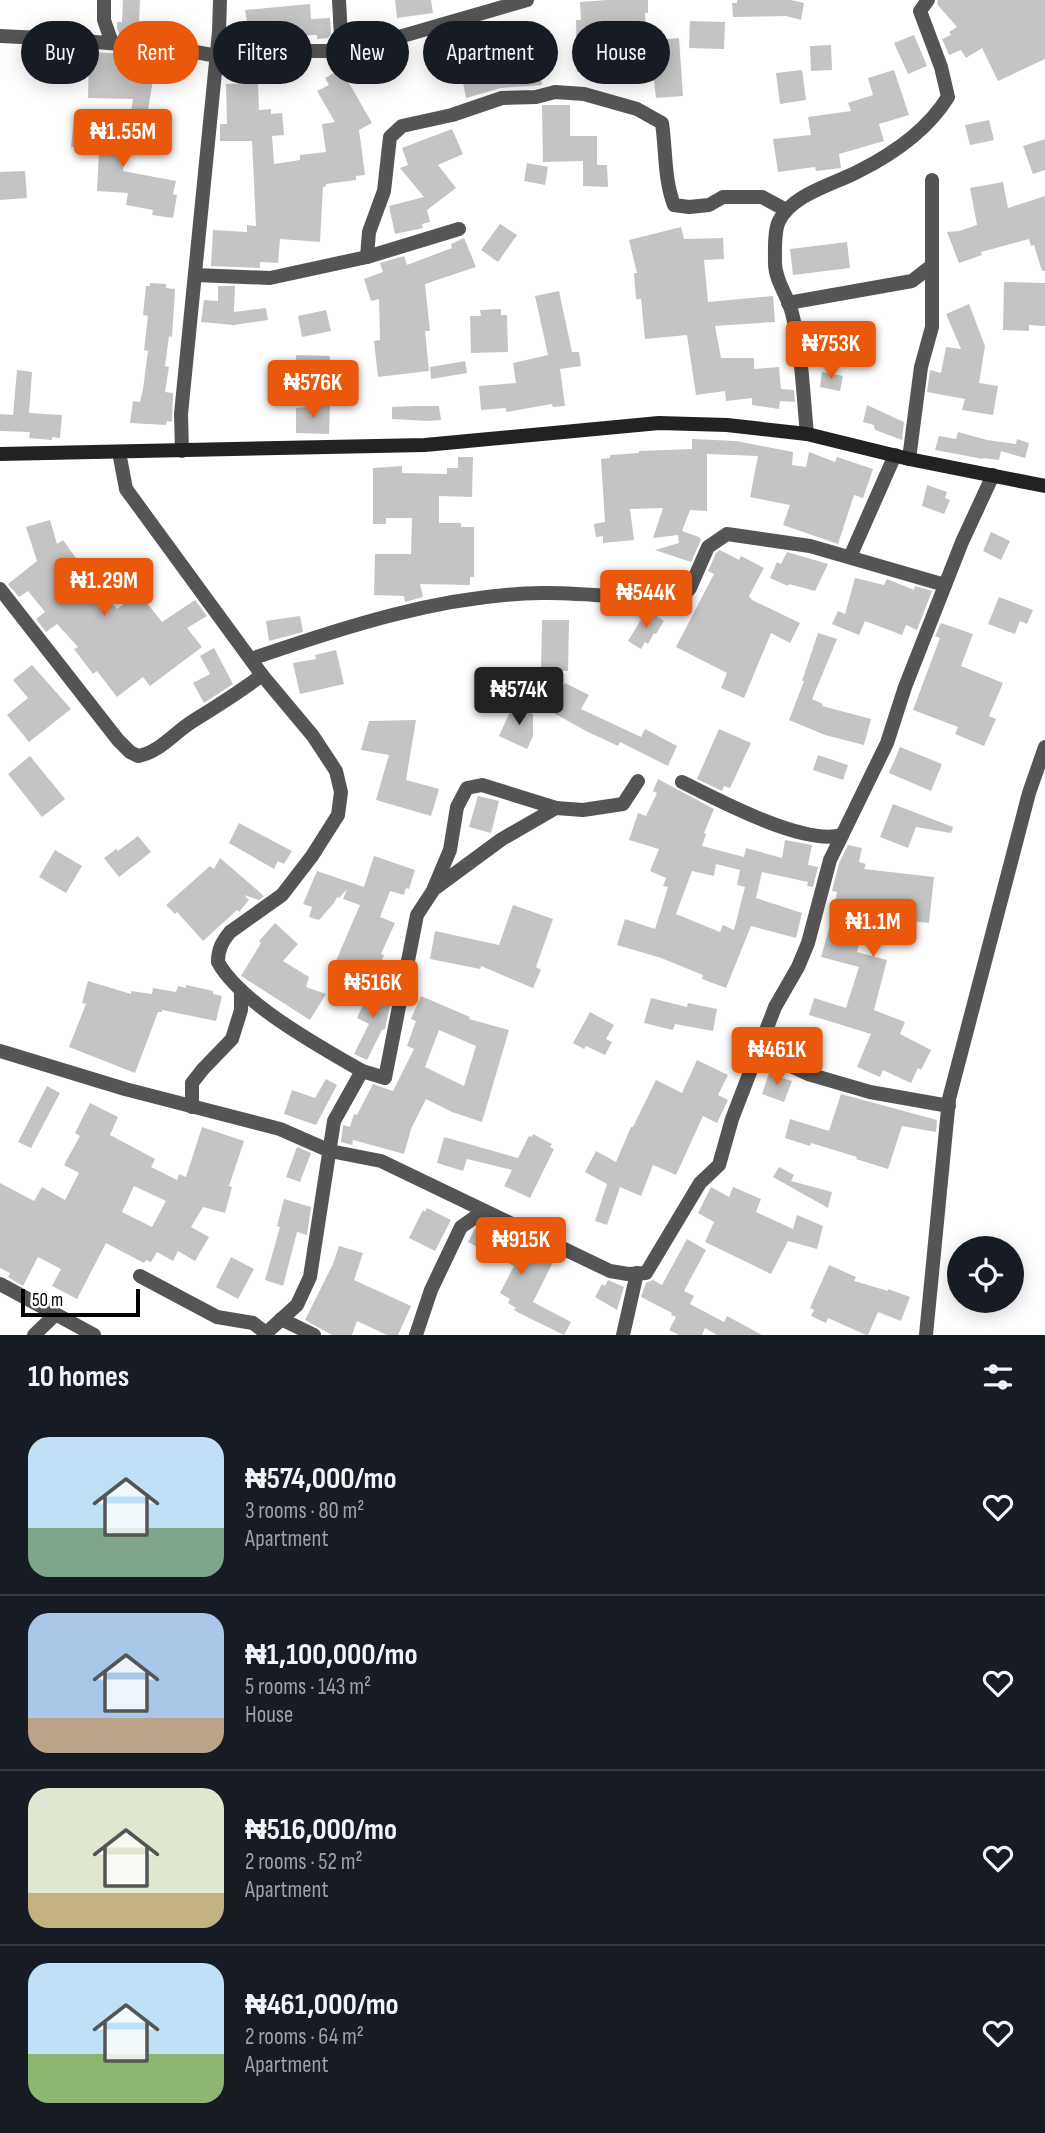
<!DOCTYPE html>
<meta charset="utf-8">
<style>
:root{--surface:#171b24;--page:#20242c;--text:#f1f3f6;--muted:#9ea1a6;--line:#363941;--accent:#ea580c}
body{margin:0;font-family:"Sofia Sans Condensed",sans-serif;background:var(--page);color:var(--text);height:100vh;display:flex;flex-direction:column;font-size:26px;white-space:nowrap}
*{box-sizing:border-box;margin:0}
p{font-size:23px;color:var(--muted)}
.icon{flex:none;width:38px;height:38px;fill:none;stroke:currentColor;stroke-width:2;stroke-linecap:round;stroke-linejoin:round}
.map{position:relative;height:1335px;overflow:hidden}
.panel{display:flex;flex-direction:column;background:var(--surface);flex:1}
.panel>*{flex:none}
.banner{position:absolute;left:21px;top:21px;width:1004px;height:63px;display:flex;gap:14px}
.fabs{position:absolute;left:947px;top:1236px;display:grid;gap:14px}
.fabs a{display:grid;place-items:center;width:77px;height:77px;border-radius:50%;background:var(--surface);box-shadow:0 4px 18px #0003;font-size:35px}
.scale{position:absolute;left:21px;bottom:18px;width:119px;box-sizing:border-box;padding-left:7px;border:4px solid #000;border-top:0;font-size:19px;line-height:24px;white-space:nowrap;color:#000;-webkit-text-stroke:5px #fff;paint-order:stroke}
.price{position:absolute;translate:-50% -60px;padding:0 16px;border-radius:7px;background:var(--accent);color:#fff;font-size:23px;line-height:46px;filter:drop-shadow(0 2px 4px #0008)}
.price::after{content:'';position:absolute;left:50%;top:42px;width:21px;height:16px;margin-left:-10px;background:inherit;clip-path:polygon(0 0,100% 0,50% 100%)}
.price.active{background:#222;color:#fff}
ul{padding:0;list-style:none}
li{display:flex;align-items:center;gap:21px;height:175px;padding:0 28px}
li+li{border-top:2px solid var(--line)}
li span{display:grid;place-items:center;flex:none;width:196px;height:140px;border-radius:21px;color:#555}
li>.icon{margin-inline-start:auto}
span .icon{width:84px;height:84px;fill:#fffc;stroke-width:1}
li b{font-size:30px}
h2{display:flex;justify-content:space-between;align-items:center;height:84px;padding:0 28px;font-size:30px}
.chip{padding:0 24px;border-radius:32px;background:var(--surface);box-shadow:0 4px 18px #0003;font-size:24px;line-height:63px}
.chip.active{background:var(--accent);color:#fff}
.map>svg:first-child{display:block}
.building{fill:#c4c4c4;fill-rule:evenodd}
.lines{fill:none;stroke-linecap:round;stroke-linejoin:round}
.street{stroke:#555;stroke-width:14}
.secondary{stroke:#222;stroke-width:14}
</style>
<div class="map">
<svg width="1045" height="1335" viewBox="0 0 1045 1335">
<rect width="100%" height="100%" fill="#fff"/>
<g class="building">
<polygon points="123,0 140,0 139,24 132,24 131,35 119,34 117,28 117,22 122,22"/>
<polygon points="395,0 431,0 433,13 397,18"/>
<polygon points="607,0 648,0 648,13 645,13 646,41 679,38 683,96 656,98 654,81 629,81 628,71 577,72 576,20 581,20 580,2"/>
<polygon points="737,0 791,0 804,3 801,20 786,16 733,17 732,3 737,3"/>
<polygon points="938,0 1045,0 1045,59 998,81 982,48 966,58 961,50 949,55 942,39 951,35 949,32 957,27 937,4"/>
<polygon points="310,4 311,19 330,18 331,34 328,38 317,39 317,35 287,36 286,30 249,35 245,10"/>
<polygon points="690,21 725,22 724,49 689,48"/>
<polygon points="914,35 927,66 908,74 894,43"/>
<polygon points="480,36 484,58 537,50 542,85 501,88 466,98 458,57 453,57 450,40"/>
<polygon points="831,45 832,70 811,71 810,46"/>
<polygon points="89,52 130,54 130,58 156,62 144,134 128,132 133,99 88,98"/>
<polygon points="341,69 372,123 359,130 365,175 356,176 356,180 326,184 326,186 323,187 320,242 280,239 278,263 260,262 260,268 211,266 213,230 247,232 247,225 256,226 252,141 220,141 220,124 227,124 226,84 258,83 259,110 271,109 271,114 282,113 284,135 272,136 274,164 300,160 300,155 326,152 322,124 335,122 317,91 329,85 325,78"/>
<polygon points="802,70 806,100 780,104 776,73"/>
<polygon points="894,70 909,115 879,124 884,141 839,154 841,168 816,171 815,167 778,172 773,139 811,135 808,117 851,111 848,103 873,95 868,78"/>
<polygon points="542,105 570,105 570,136 597,136 597,165 607,165 608,187 583,186 583,161 543,162"/>
<polygon points="74,119 125,126 120,162 124,163 123,171 176,181 173,194 177,195 173,218 152,215 153,210 126,205 128,193 97,191 99,150 71,147"/>
<polygon points="989,120 994,140 970,145 965,125"/>
<polygon points="452,129 463,154 438,165 456,188 427,210 430,222 422,224 423,228 395,234 389,206 424,197 400,168 408,165 402,148"/>
<polygon points="1045,139 1045,170 1033,174 1023,146"/>
<polygon points="527,163 548,167 545,185 524,181"/>
<polygon points="25,171 27,198 0,200 0,172"/>
<polygon points="1003,182 1008,208 1045,196 1045,271 1042,271 1034,245 1031,246 1029,239 981,252 982,255 959,263 947,232 959,231 977,225 970,188"/>
<polygon points="500,224 517,235 498,262 481,250"/>
<polygon points="681,227 684,239 723,238 724,259 704,260 708,302 773,296 775,322 715,326 721,358 754,358 754,369 779,367 781,389 794,390 795,402 780,401 779,409 752,405 752,398 726,401 725,391 696,395 687,335 645,339 641,299 636,299 634,273 637,273 629,240"/>
<polygon points="464,238 476,267 425,284 430,331 425,331 429,371 378,377 374,341 380,340 379,299 371,301 364,279 383,272 380,263 404,256 407,265 452,248 451,244"/>
<polygon points="847,242 850,268 793,275 790,249"/>
<polygon points="1004,282 1045,283 1045,326 1029,325 1029,331 1003,330"/>
<polygon points="150,283 166,284 166,288 175,289 172,337 169,336 165,366 169,367 165,392 173,393 172,422 167,421 166,425 130,423 133,401 140,402 143,389 148,351 144,350 148,316 143,315 146,286 150,286"/>
<polygon points="218,286 235,286 234,312 266,308 268,320 234,325 201,322 204,300 218,301"/>
<polygon points="559,291 572,352 579,352 581,366 560,369 565,406 553,407 552,404 506,412 506,408 481,410 479,386 516,383 513,363 548,355 535,296"/>
<polygon points="969,304 985,346 979,383 998,386 993,415 962,410 965,399 927,392 930,370 941,373 946,347 961,349 946,314"/>
<polygon points="501,309 501,315 507,315 508,352 471,353 470,316 481,316 480,310"/>
<polygon points="326,310 331,331 302,337 298,316"/>
<polygon points="296,355 330,356 330,382 295,385"/>
<polygon points="465,361 467,373 431,379 430,367"/>
<polygon points="17,370 32,372 29,413 62,415 60,438 52,437 52,440 29,438 30,432 0,431 0,414 13,415"/>
<polygon points="822,372 843,376 840,391 820,387"/>
<polygon points="330,405 329,434 296,433 296,408"/>
<polygon points="867,405 904,422 902,440 875,430 874,425 863,422"/>
<polygon points="415,406 439,406 441,420 428,421 392,419 392,407"/>
<polygon points="958,432 987,440 1016,444 1017,439 1029,443 1025,458 1001,451 999,460 983,458 983,459 935,450 939,436 956,439"/>
<polygon points="692,439 736,441 793,452 792,465 806,467 809,452 835,462 837,457 873,469 863,498 854,495 838,544 783,525 790,505 750,497 758,456 707,454 707,511 690,510 682,531 699,537 701,540 691,562 655,550 679,543 678,535 653,538 663,508 630,509 634,540 603,543 603,536 596,537 594,524 605,522 601,459 610,458 610,455 639,453 639,451 692,449"/>
<polygon points="458,457 473,457 472,497 439,496 439,523 461,523 461,527 474,527 474,577 470,577 470,585 420,584 423,597 405,602 404,596 374,595 375,554 411,554 412,518 386,518 386,524 373,524 373,468 402,466 402,473 447,474 447,468 458,468"/>
<polygon points="927,485 947,492 945,498 950,500 944,514 922,506"/>
<polygon points="50,520 57,544 63,540 81,565 79,567 117,609 139,593 162,622 195,600 207,616 187,628 202,647 150,686 143,677 117,697 97,671 93,674 74,649 78,647 57,624 46,632 36,619 45,612 28,591 19,597 8,584 37,561 26,527"/>
<polygon points="991,532 1010,541 1001,560 983,551"/>
<polygon points="720,550 739,560 741,556 764,568 749,596 752,600 800,623 790,643 771,633 744,698 721,688 727,673 676,647 714,574 708,571 716,553"/>
<polygon points="787,552 828,564 815,591 789,584 788,586 770,578 777,562 781,564"/>
<polygon points="855,578 884,585 887,579 914,590 915,586 932,591 917,630 906,625 902,635 865,621 859,635 832,624 838,611 845,614"/>
<polygon points="999,597 1033,610 1027,624 1020,621 1015,634 988,624"/>
<polygon points="647,610 664,621 656,634 654,633 648,644 645,642 641,649 628,641"/>
<polygon points="300,616 303,632 269,641 266,621"/>
<polygon points="542,620 569,620 568,671 541,670"/>
<polygon points="941,623 973,634 961,666 1003,683 989,716 996,719 984,746 955,734 958,727 913,710 940,638 935,636"/>
<polygon points="818,633 837,639 812,699 823,704 822,706 871,719 864,745 825,735 789,720 804,681 802,681"/>
<polygon points="214,648 233,684 204,703 193,683 210,674 200,656"/>
<polygon points="336,650 344,684 300,694 293,663 316,659 315,655"/>
<polygon points="32,665 71,709 29,742 7,715 28,698 13,680"/>
<polygon points="565,683 589,695 581,709 641,737 645,729 677,746 668,766 620,742 618,746 586,731 550,711"/>
<polygon points="513,705 533,714 533,736 527,749 499,736"/>
<polygon points="416,720 406,780 439,789 431,816 376,800 389,755 361,750 369,721"/>
<polygon points="719,729 751,743 730,788 724,786 722,791 697,779"/>
<polygon points="900,747 942,764 931,791 889,773"/>
<polygon points="818,755 848,765 843,780 813,770"/>
<polygon points="30,756 65,799 42,817 8,774"/>
<path d="M 658,779 L 714,809 L 704,833 L 706,834 L 702,846 L 744,857 L 746,848 L 782,858 L 785,840 L 812,845 L 808,865 L 818,867 L 813,887 L 807,886 L 808,882 L 762,872 L 756,898 L 802,913 L 796,938 L 751,926 L 726,988 L 702,979 L 703,975 L 661,958 L 617,945 L 625,919 L 655,929 L 668,887 L 663,886 L 666,878 L 650,871 L 659,849 L 629,840 L 638,813 L 646,816 L 657,793 L 653,791 ZM 716,864 L 740,870 L 737,885 L 745,887 L 734,930 L 723,925 L 720,932 L 676,914 L 692,871 L 714,876 Z"/>
<polygon points="478,796 499,801 491,833 469,827"/>
<polygon points="893,804 953,827 951,833 916,827 908,848 880,837"/>
<polygon points="239,823 292,851 284,864 278,861 274,869 229,843"/>
<polygon points="138,836 151,852 119,877 104,858 116,849 118,851"/>
<polygon points="848,845 862,848 859,862 866,864 864,869 934,877 929,923 885,918 883,924 865,921 857,952 887,960 874,1010 905,1022 900,1034 931,1050 921,1070 918,1068 911,1083 883,1070 880,1077 857,1067 871,1034 809,1015 814,998 846,1008 859,967 821,957 836,904 835,904 837,892 832,891 839,863"/>
<polygon points="55,850 82,866 66,893 39,877"/>
<polygon points="374,856 415,870 409,889 406,888 404,895 390,891 380,917 395,923 381,954 384,955 373,985 332,970 360,905 343,899 347,889 339,898 337,897 334,903 319,920 309,917 312,907 303,904 317,871 364,887"/>
<polygon points="220,858 264,896 259,900 244,895 249,900 239,912 237,910 203,941 177,912 175,914 166,905 210,866 214,869"/>
<polygon points="513,905 553,919 536,967 541,970 533,988 481,966 480,969 430,959 435,931 499,945"/>
<polygon points="275,923 298,944 283,961 309,977 306,987 326,994 310,1020 241,976 261,943 259,941"/>
<polygon points="88,981 131,994 131,991 152,994 153,988 176,992 178,986 186,988 186,985 213,991 213,994 222,996 216,1021 162,1010 162,1012 158,1012 135,1073 69,1047 86,1004 82,1003"/>
<polygon points="371,987 389,995 388,998 391,1000 385,1029 382,1030 367,1060 354,1054 369,1024 357,1018"/>
<path d="M 421,996 L 470,1017 L 469,1019 L 509,1030 L 482,1122 L 452,1112 L 426,1099 L 411,1129 L 404,1154 L 353,1140 L 352,1145 L 341,1142 L 343,1125 L 350,1127 L 354,1114 L 357,1115 L 373,1084 L 393,1091 L 414,1049 L 407,1046 L 416,1021 L 411,1019 ZM 439,1030 L 476,1046 L 464,1086 L 425,1067 Z"/>
<polygon points="651,998 687,1007 688,1003 717,1009 713,1031 675,1024 673,1030 644,1023"/>
<polygon points="590,1012 614,1025 606,1039 612,1042 605,1055 586,1046 584,1049 573,1043"/>
<polygon points="697,1060 728,1075 718,1095 728,1100 717,1123 703,1116 676,1175 653,1165 641,1196 620,1187 607,1225 595,1221 607,1184 585,1172 596,1151 616,1162 631,1127 633,1127 656,1080 682,1093"/>
<polygon points="769,1073 792,1081 784,1102 762,1094"/>
<polygon points="326,1079 337,1085 316,1125 284,1114 292,1090 315,1098"/>
<polygon points="47,1086 60,1093 31,1148 18,1142"/>
<polygon points="841,1094 937,1120 936,1132 902,1126 888,1169 856,1159 857,1157 811,1143 810,1146 785,1138 790,1119 829,1131"/>
<path d="M 90,1103 L 118,1117 L 110,1135 L 155,1159 L 151,1167 L 177,1180 L 179,1174 L 186,1177 L 202,1127 L 244,1141 L 229,1186 L 232,1187 L 225,1213 L 203,1207 L 191,1227 L 209,1237 L 195,1261 L 178,1251 L 173,1261 L 157,1252 L 151,1262 L 146,1260 L 144,1263 L 106,1243 L 77,1299 L 52,1286 L 61,1269 L 38,1257 L 23,1286 L 8,1277 L 10,1273 L 0,1268 L 0,1183 L 34,1201 L 42,1187 L 65,1200 L 79,1173 L 64,1165 L 80,1136 L 75,1133 ZM 134,1186 L 166,1201 L 152,1227 L 122,1212 Z"/>
<polygon points="533,1134 552,1144 550,1147 554,1149 530,1198 504,1186 512,1170 467,1159 463,1171 437,1163 444,1137 518,1158 529,1136 532,1137"/>
<polygon points="297,1147 311,1153 300,1182 286,1177"/>
<polygon points="779,1167 794,1175 791,1181 832,1192 828,1208 773,1177"/>
<polygon points="711,1187 729,1197 733,1187 761,1199 756,1212 793,1229 797,1215 823,1226 817,1249 788,1241 771,1274 705,1242 714,1222 698,1213"/>
<polygon points="284,1199 311,1207 307,1235 297,1232 283,1286 265,1280 280,1227 277,1226"/>
<polygon points="427,1208 451,1220 435,1251 409,1238 423,1210 425,1212"/>
<polygon points="479,1226 490,1232 491,1230 553,1262 533,1302 571,1322 564,1335 521,1314 514,1310 516,1308 508,1303 510,1299 500,1293 514,1266 468,1242 474,1230"/>
<polygon points="687,1239 706,1250 684,1291 694,1296 690,1304 724,1322 727,1316 762,1335 717,1335 705,1328 702,1335 679,1335 669,1330 676,1317 671,1315 672,1313 641,1297 646,1283 653,1280 662,1285"/>
<polygon points="339,1246 363,1253 354,1280 411,1306 398,1335 387,1335 357,1321 352,1335 332,1335 305,1320 333,1264"/>
<polygon points="231,1257 254,1269 238,1299 216,1287"/>
<polygon points="829,1265 856,1277 854,1281 888,1291 888,1289 910,1297 901,1321 878,1312 868,1335 866,1335 828,1318 826,1323 811,1316 814,1310 810,1308"/>
<polygon points="608,1280 624,1287 617,1310 595,1297 602,1284 605,1286"/>
</g>
<g class="lines">
<g class="street">
<polyline points="104,0 104,20 112,43"/>
<polyline points="0,36 41,38 56,42 82,41 174,48 217,56 277,51 330,51 392,39 527,0"/>
<polyline points="330,51 341,37 339,0"/>
<path d="M 367,257 L 369,232 L 384,191 L 390,137 L 402,126 L 452,115 L 502,98 L 536,97 L 555,92 L 584,94 L 637,109 L 662,123 C 666,150 664,179 674,205 L 689,207 L 709,205 L 723,197 L 762,197 L 786,210"/>
<polyline points="195,275 270,278 367,257 459,229"/>
<polyline points="788,303 912,281 930,267"/>
<path d="M 807,434 C 803,394 802,352 792,313 C 788,296 775,281 775,263 C 775,251 774,231 779,221 C 792,194 835,184 859,171 C 893,154 928,129 948,97 L 941,67 L 920,11 L 928,0"/>
<polyline points="182,451 181,414 219,32 220,0"/>
<polyline points="909,459 921,367 932,327 932,180"/>
<polyline points="850,557 895,455"/>
<path d="M 0,589 L 118,740 L 130,752 L 138,756 C 160,752 175,732 193,721 C 217,706 240,692 262,675 L 126,489 L 119,452"/>
<path d="M 251,659 C 344,627 441,595 541,593 C 588,592 634,600 680,600 L 690,588 L 708,547 L 727,534 L 810,546 L 945,585"/>
<path d="M 262,675 L 313,736 L 336,771 L 341,792 L 338,815 L 312,856 L 282,895 L 230,932 C 222,942 218,949 218,962 C 240,1003 322,1048 362,1071"/>
<path d="M 682,782 C 718,800 804,846 842,835"/>
<polyline points="434,888 450,850 457,807 467,788 482,785 556,808"/>
<polyline points="0,1051 125,1089 280,1129 330,1151 381,1161 610,1271 628,1274 646,1273 700,1183 719,1165 732,1119 775,1007 798,967 808,943 830,860 887,743 905,687 962,542 993,475"/>
<polyline points="758,1051 808,1074 870,1092 949,1106"/>
<polyline points="192,1107 192,1083 203,1069 232,1039 241,1010 241,990"/>
<polyline points="140,1276 217,1317 253,1323 266,1333"/>
<polyline points="0,1284 94,1335"/>
<polyline points="281,1319 314,1335"/>
<polyline points="34,1335 56,1314"/>
<polyline points="264,1335 297,1305 310,1277 334,1121 362,1071 385,1078 417,915 434,889 502,839 556,808 583,810 623,804 638,781"/>
<polyline points="416,1335 431,1290 461,1227 484,1211"/>
<polyline points="623,1335 637,1273"/>
<polyline points="926,1335 949,1099 1029,793 1045,747"/>
</g>
<polyline class="secondary" points="0,454 425,445 659,423 727,425 807,434 909,459 1045,486"/>
</g>
</svg>
<div class="fabs">
<a><svg class="icon" aria-label="locate" viewBox="0 0 24 24"><circle cx="12" cy="12" r="6"/><path d="M12 2v4M12 18v4M2 12h4M18 12h4"/></svg></a>
</div>
<div class="scale">50 m</div>
<b class="price" style="left:123px;top:169px">₦1.55M</b>
<b class="price" style="left:831px;top:381px">₦753K</b>
<b class="price" style="left:313px;top:420px">₦576K</b>
<b class="price" style="left:104px;top:618px">₦1.29M</b>
<b class="price" style="left:646px;top:630px">₦544K</b>
<b class="price active" style="left:519px;top:727px">₦574K</b>
<b class="price" style="left:873px;top:959px">₦1.1M</b>
<b class="price" style="left:373px;top:1020px">₦516K</b>
<b class="price" style="left:777px;top:1087px">₦461K</b>
<b class="price" style="left:521px;top:1277px">₦915K</b>
<div class="banner">
<a class="chip">Buy</a>
<a class="chip active">Rent</a>
<a class="chip">Filters</a>
<a class="chip">New</a>
<a class="chip">Apartment</a>
<a class="chip">House</a>
</div>
</div>
<section class="panel">
<h2>10 homes<svg class="icon" aria-label="filters" viewBox="0 0 24 24"><path d="M4 7h16M4 17h16"/><circle cx="9" cy="7" r="2"/><circle cx="15" cy="17" r="2"/></svg></h2>
<ul>
<li><span style="background:linear-gradient(#bfe0f5 65%,#7fa58c 0)"><svg class="icon" aria-label="home" viewBox="0 0 24 24"><path d="M3 11l9-7 9 7M6 9v11h12V9"/></svg></span><div><b>₦574,000/mo</b><p>3 rooms · 80 m²</p><p>Apartment</p></div><svg class="icon" aria-label="heart" viewBox="0 0 24 24"><path d="M12 20l-8-8c-3-5 5-10 8-4 3-6 11-1 8 4z"/></svg></li>
<li><span style="background:linear-gradient(#a9c7e8 75%,#b9a48a 0)"><svg class="icon" aria-label="home" viewBox="0 0 24 24"><path d="M3 11l9-7 9 7M6 9v11h12V9"/></svg></span><div><b>₦1,100,000/mo</b><p>5 rooms · 143 m²</p><p>House</p></div><svg class="icon" aria-label="heart" viewBox="0 0 24 24"><path d="M12 20l-8-8c-3-5 5-10 8-4 3-6 11-1 8 4z"/></svg></li>
<li><span style="background:linear-gradient(#dfe7d0 75%,#c2b280 0)"><svg class="icon" aria-label="home" viewBox="0 0 24 24"><path d="M3 11l9-7 9 7M6 9v11h12V9"/></svg></span><div><b>₦516,000/mo</b><p>2 rooms · 52 m²</p><p>Apartment</p></div><svg class="icon" aria-label="heart" viewBox="0 0 24 24"><path d="M12 20l-8-8c-3-5 5-10 8-4 3-6 11-1 8 4z"/></svg></li>
<li><span style="background:linear-gradient(#bfe0f5 65%,#8fb573 0)"><svg class="icon" aria-label="home" viewBox="0 0 24 24"><path d="M3 11l9-7 9 7M6 9v11h12V9"/></svg></span><div><b>₦461,000/mo</b><p>2 rooms · 64 m²</p><p>Apartment</p></div><svg class="icon" aria-label="heart" viewBox="0 0 24 24"><path d="M12 20l-8-8c-3-5 5-10 8-4 3-6 11-1 8 4z"/></svg></li>
</ul>
</section>
